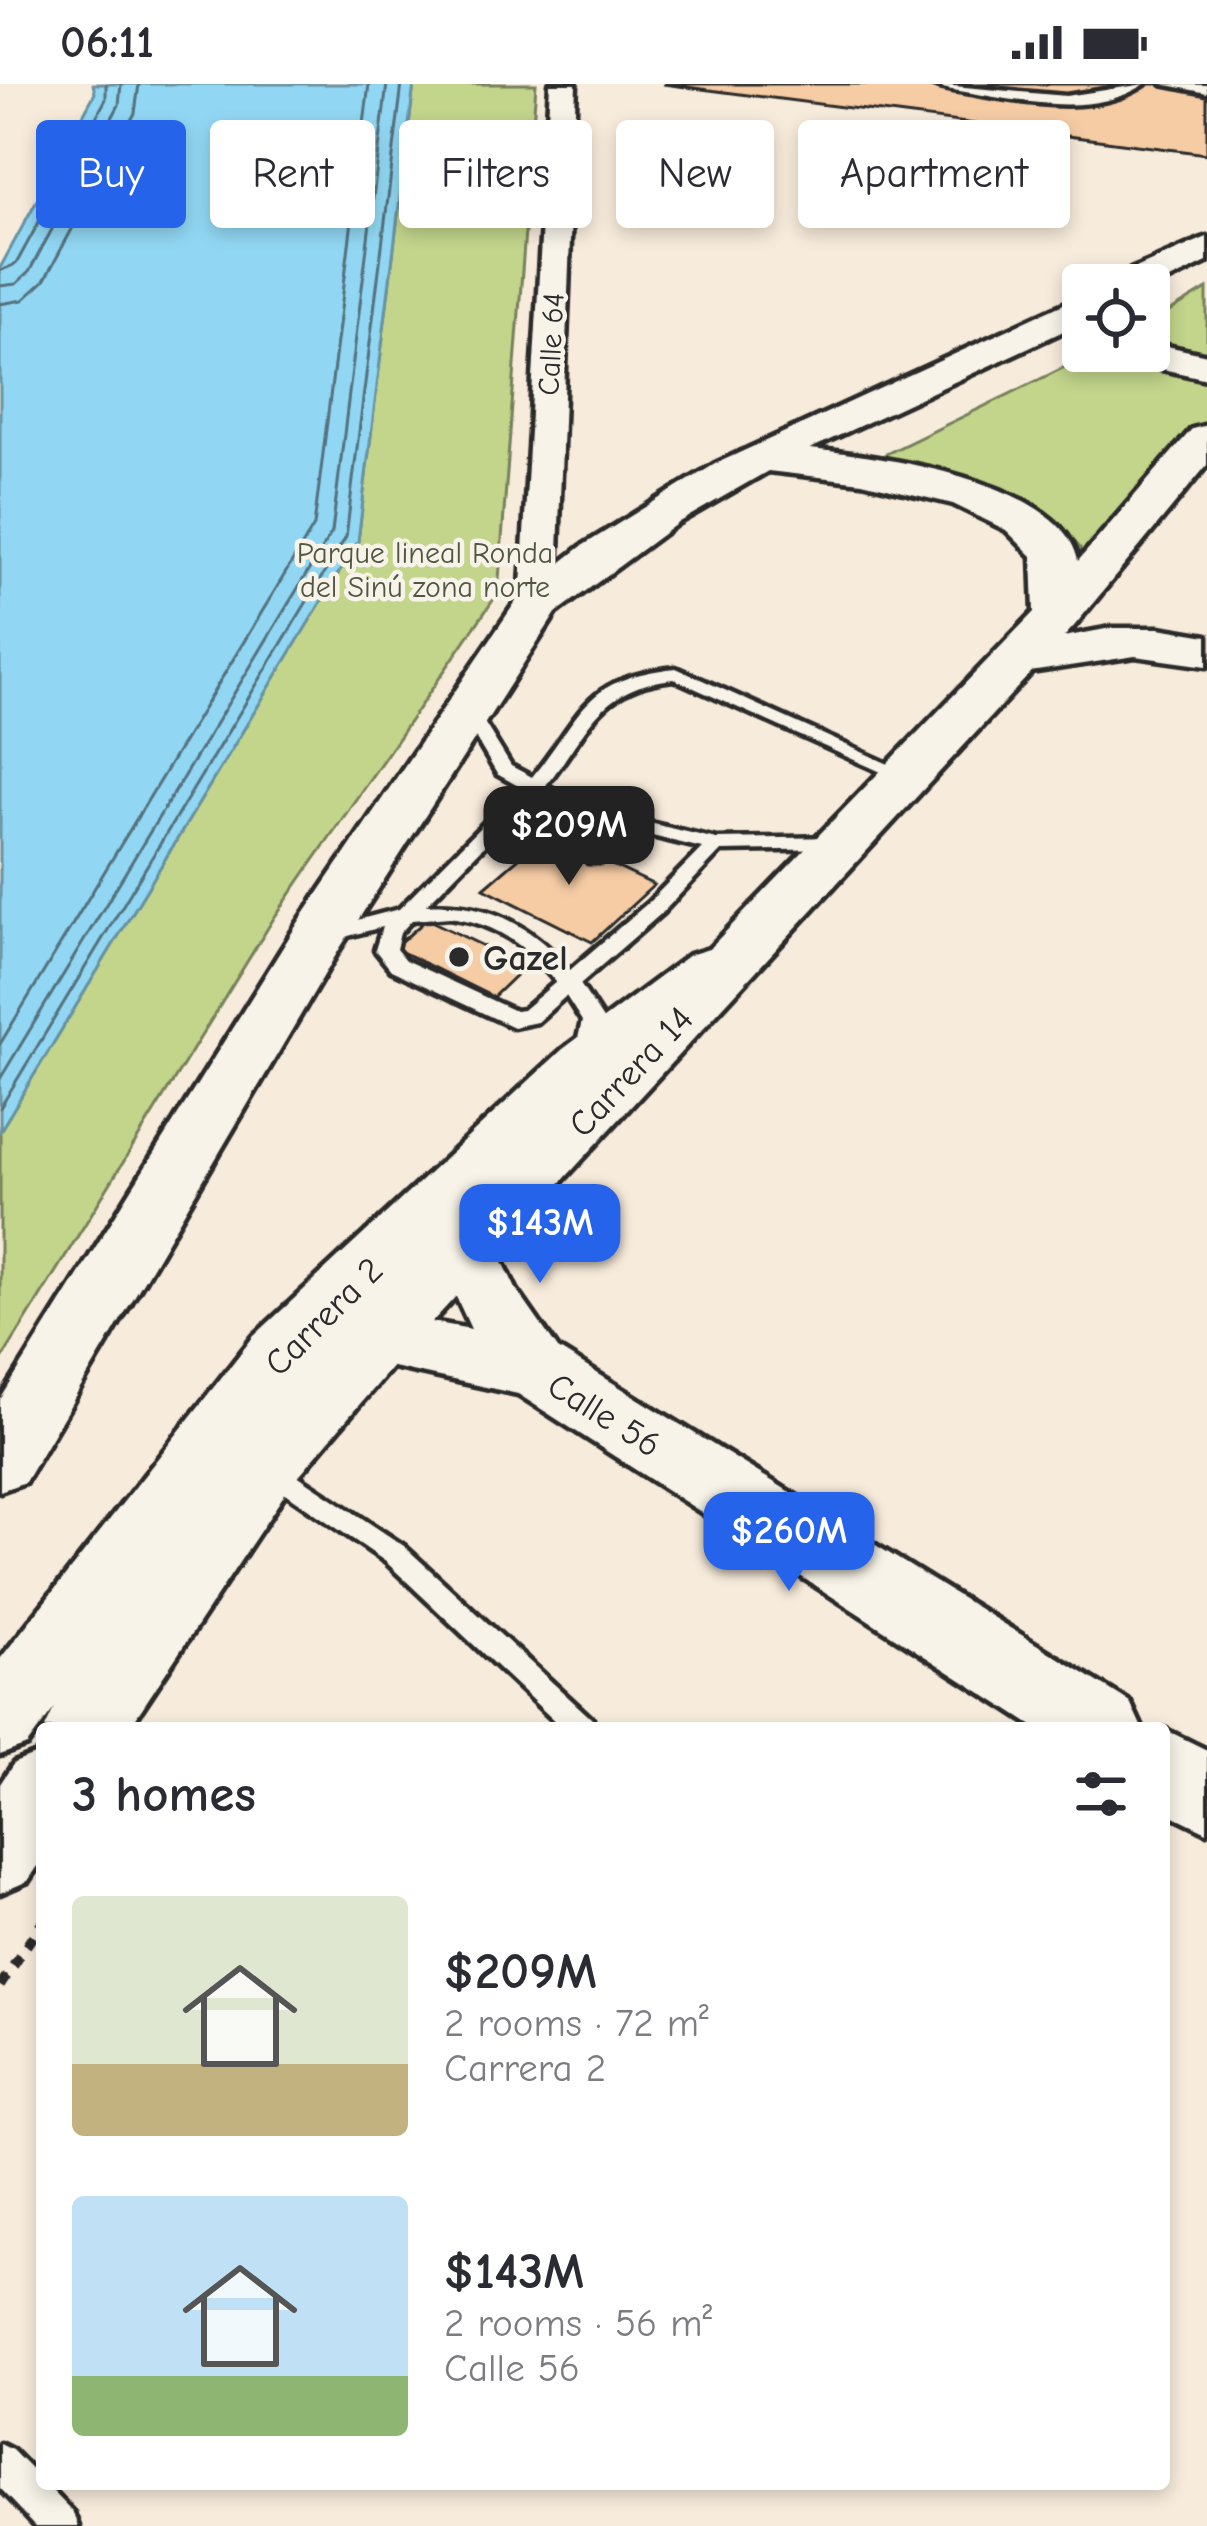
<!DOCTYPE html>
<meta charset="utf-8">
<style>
:root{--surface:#fff;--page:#f2f2f3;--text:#2b2b33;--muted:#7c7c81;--accent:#2563eb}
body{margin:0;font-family:"Comic Neue",sans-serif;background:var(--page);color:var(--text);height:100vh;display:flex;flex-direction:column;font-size:45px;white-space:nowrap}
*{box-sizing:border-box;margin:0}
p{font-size:39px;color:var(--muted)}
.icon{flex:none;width:66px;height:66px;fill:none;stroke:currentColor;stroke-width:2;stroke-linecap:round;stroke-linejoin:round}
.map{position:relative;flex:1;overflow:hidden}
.side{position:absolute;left:36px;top:1638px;width:1134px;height:768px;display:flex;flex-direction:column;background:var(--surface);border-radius:12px;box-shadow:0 6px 18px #0003}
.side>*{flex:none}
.top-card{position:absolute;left:36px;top:36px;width:1137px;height:108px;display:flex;gap:24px}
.controls{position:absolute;left:1062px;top:180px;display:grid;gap:24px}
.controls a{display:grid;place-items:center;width:108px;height:108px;border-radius:12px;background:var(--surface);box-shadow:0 6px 18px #0003;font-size:60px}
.price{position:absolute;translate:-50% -102px;padding:0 27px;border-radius:24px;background:var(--accent);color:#fff;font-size:39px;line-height:78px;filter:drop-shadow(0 3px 6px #0008)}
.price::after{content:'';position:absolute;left:50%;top:72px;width:36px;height:27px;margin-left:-18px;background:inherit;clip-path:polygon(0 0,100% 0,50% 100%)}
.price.current{background:#222;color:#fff}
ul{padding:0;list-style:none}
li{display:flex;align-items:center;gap:36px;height:300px;padding:0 36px}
li span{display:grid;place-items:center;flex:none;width:336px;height:240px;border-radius:12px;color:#555}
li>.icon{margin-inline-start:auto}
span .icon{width:144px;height:144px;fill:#fffc;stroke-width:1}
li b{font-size:51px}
h2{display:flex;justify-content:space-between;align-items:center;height:144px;padding:0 36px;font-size:51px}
.pill{padding:0 42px;border-radius:12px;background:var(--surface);box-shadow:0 6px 18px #0003;font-size:42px;line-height:108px}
.pill.current{background:var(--accent);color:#fff}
.status{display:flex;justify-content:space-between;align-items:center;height:84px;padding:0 60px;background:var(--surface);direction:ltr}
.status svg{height:33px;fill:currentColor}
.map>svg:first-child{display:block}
.green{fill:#c2d58b;stroke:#76805b;stroke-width:3}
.water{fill:#91d7f3;stroke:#6892a3;stroke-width:3}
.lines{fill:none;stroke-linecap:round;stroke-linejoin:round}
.shore{stroke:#54707b;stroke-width:3}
.building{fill:#f6cca5;stroke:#2b2b2b;stroke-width:3}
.lane-casing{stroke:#2b2b2b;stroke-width:9}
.street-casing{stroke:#2b2b2b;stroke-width:9}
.secondary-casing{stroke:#2b2b2b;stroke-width:9}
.primary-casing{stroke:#2b2b2b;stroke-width:9}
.path{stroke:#2b2b2b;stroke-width:10;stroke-dasharray:12 12;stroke-linecap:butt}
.lane{fill:#f7f3e8;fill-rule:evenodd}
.street{fill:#f7f3e8;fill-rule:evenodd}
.secondary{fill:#f7f3e8;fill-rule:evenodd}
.primary{fill:#f7f3e8;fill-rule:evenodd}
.poi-dot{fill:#2b2b2b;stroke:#f7f3e8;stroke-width:4.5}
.labels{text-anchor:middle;stroke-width:9;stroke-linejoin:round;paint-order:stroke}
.far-street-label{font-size:30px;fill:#2b2b2b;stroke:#f7f3e8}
.far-park-label{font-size:30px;fill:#515643;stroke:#f7f3e8}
.poi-label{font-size:36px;font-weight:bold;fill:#2b2b2b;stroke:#f7f3e8;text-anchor:start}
.street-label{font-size:36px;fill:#2b2b2b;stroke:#f7f3e8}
</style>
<div class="status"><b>06:11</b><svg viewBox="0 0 49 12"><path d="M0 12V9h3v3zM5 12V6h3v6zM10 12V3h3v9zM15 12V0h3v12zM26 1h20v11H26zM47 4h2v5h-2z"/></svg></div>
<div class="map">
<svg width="1207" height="2442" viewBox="0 0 1207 2442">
<rect width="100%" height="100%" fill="#f7ebdb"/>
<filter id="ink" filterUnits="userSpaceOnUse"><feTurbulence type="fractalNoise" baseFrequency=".00833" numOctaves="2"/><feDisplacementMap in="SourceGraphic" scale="24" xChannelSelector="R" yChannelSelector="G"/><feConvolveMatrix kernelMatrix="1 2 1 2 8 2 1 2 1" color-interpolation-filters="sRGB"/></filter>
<g filter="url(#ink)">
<g class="green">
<polygon points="414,0 536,0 498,509 274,834 0,1278 0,1047 358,457"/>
<path d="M 1207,205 L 1207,363 L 1099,489 C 1039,401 978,393 880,373 L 1098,267 L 1149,267 L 1149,240 Z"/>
</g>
<polygon class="water" points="93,0 414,0 358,457 0,1047 0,184 95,9"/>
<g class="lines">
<g class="shore">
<polyline points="0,187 16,180 106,15 106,0"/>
<polyline points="0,202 16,200 29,188 119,21 121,0"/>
<polyline points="0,220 23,216 44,197 135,29 139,0"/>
<polyline points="0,960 314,442 369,0"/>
<polyline points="0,995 332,448 387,0"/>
<polyline points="0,1024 346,453 402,0"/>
</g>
</g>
<g class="building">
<polygon points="663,0 1207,0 1207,70"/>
<polygon points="547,750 595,773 654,801 592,858 484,804"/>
<polygon points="427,835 525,882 493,913 394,864"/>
</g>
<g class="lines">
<g class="lane-casing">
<g id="lane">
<path d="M 931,0 L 1066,12 L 1145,0 C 1097,32 1031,19 977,10 C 962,7 944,6 931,0 Z"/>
<polygon points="1162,0 1207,1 1207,9"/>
<path d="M 676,584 L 915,692 L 913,696 L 899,696 L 674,595 C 597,603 589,648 546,701 L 587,724 L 716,755 L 841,753 L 851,759 L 841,765 L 721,767 L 663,828 L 580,900 L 604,937 L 596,972 L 585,980 L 574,972 L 582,937 L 566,912 L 537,938 L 513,943 L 391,886 L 375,866 L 382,843 L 326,858 L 319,856 L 319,846 L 399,825 L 520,703 L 497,690 L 459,626 L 462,622 L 474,622 L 511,682 L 532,693 C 584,629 583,594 676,584 ZM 534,711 L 574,733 L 609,742 L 585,773 L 588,778 L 602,778 L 627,746 L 702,764 L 649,818 L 570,886 C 530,840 488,817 426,821 ZM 450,833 C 498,840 525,861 556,898 L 523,926 L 515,927 L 405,876 L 396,865 L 400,849 L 412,836 Z"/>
<polygon points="267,1371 404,1462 592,1635 596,1644 562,1644 386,1478 258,1390 254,1382 258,1374"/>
<polygon points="0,2360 12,2366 74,2429 79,2442 36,2442 0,2404"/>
</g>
</g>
<g class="street-casing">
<polygon id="street" points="550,0 576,0 556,520 538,531 520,520"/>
</g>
<g class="secondary-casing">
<g id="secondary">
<polygon points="1111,544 1159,544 1207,552 1207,582 1135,572 1017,590 1000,585 993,575 1000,565"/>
<path d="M 709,865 L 729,871 L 738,885 L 729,899 L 605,995 L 455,1142 L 465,1139 L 488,1146 L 516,1205 L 558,1265 L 1130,1618 L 1142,1644 L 1036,1644 L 518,1310 L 351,1274 L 344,1251 L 302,1292 L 27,1661 L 0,1671 L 0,1575 L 254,1252 L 563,965 L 689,871 ZM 433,1163 L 471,1245 L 375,1228 L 363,1232 Z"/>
<polygon points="1164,1645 1207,1666 1207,1748 1164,1727"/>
</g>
</g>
<g class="primary-casing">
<g id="primary">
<polygon points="1207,153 1207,178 1149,206 1149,201 1110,201 1115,193"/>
<path d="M 1083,211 L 1083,238 L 810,365 C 877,372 1063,396 1078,477 L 1192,345 L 1207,341 L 1207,381 L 1075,541 L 399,1274 L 290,1402 L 129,1644 L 45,1644 L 57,1618 L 240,1360 L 351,1236 L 1034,528 L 1032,472 L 1006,446 L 953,420 L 862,398 L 768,387 L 679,438 L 556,529 L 340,864 L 25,1398 L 0,1407 L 0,1316 L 298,839 L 521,510 L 582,462 L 715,380 Z"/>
<polygon points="1149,258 1207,271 1207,295 1122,276 1116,267 1149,267"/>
<polygon points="42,1668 42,1776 28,1797 0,1809 0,1700 14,1679"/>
</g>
</g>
<polyline class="path" points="0,1902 42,1838"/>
<use href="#lane" class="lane"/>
<use href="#street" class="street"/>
<use href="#secondary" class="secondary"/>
<use href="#primary" class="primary"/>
</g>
</g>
<circle class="poi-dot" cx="459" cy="873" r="12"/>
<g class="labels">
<g class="far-street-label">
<text transform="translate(551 260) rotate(-87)" y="10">Calle 64</text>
</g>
<g class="far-park-label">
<text x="425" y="479">Parque lineal Ronda<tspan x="425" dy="34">del Sinú zona norte</tspan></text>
</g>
<g class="poi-label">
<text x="483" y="886">Gazel</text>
</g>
<g class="street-label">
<text transform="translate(630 987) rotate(-47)" y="13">Carrera 14</text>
<text transform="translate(323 1232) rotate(-45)" y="13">Carrera 2</text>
<text transform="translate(605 1330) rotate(32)" y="13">Calle 56</text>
</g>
</g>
</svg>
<div class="controls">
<a><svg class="icon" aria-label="locate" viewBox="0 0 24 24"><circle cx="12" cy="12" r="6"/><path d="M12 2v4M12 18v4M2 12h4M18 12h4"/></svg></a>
</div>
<b class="price current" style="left:569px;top:804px">$209M</b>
<b class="price" style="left:540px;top:1202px">$143M</b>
<b class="price" style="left:789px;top:1510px">$260M</b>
<div class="top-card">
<a class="pill current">Buy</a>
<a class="pill">Rent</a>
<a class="pill">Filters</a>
<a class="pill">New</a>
<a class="pill">Apartment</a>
</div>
<section class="side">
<h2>3 homes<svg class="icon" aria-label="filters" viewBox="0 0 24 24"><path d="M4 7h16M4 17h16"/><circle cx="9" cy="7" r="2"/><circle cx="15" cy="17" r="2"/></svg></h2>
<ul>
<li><span style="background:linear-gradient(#dfe7d0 70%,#c2b280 0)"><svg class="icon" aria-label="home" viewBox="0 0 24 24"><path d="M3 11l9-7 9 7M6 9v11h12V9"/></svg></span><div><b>$209M</b><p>2 rooms · 72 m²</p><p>Carrera 2</p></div></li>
<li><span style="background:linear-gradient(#bfe0f5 75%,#8fb573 0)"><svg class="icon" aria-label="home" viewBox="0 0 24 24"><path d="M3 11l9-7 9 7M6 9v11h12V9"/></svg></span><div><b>$143M</b><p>2 rooms · 56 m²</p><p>Calle 56</p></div></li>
</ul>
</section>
</div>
